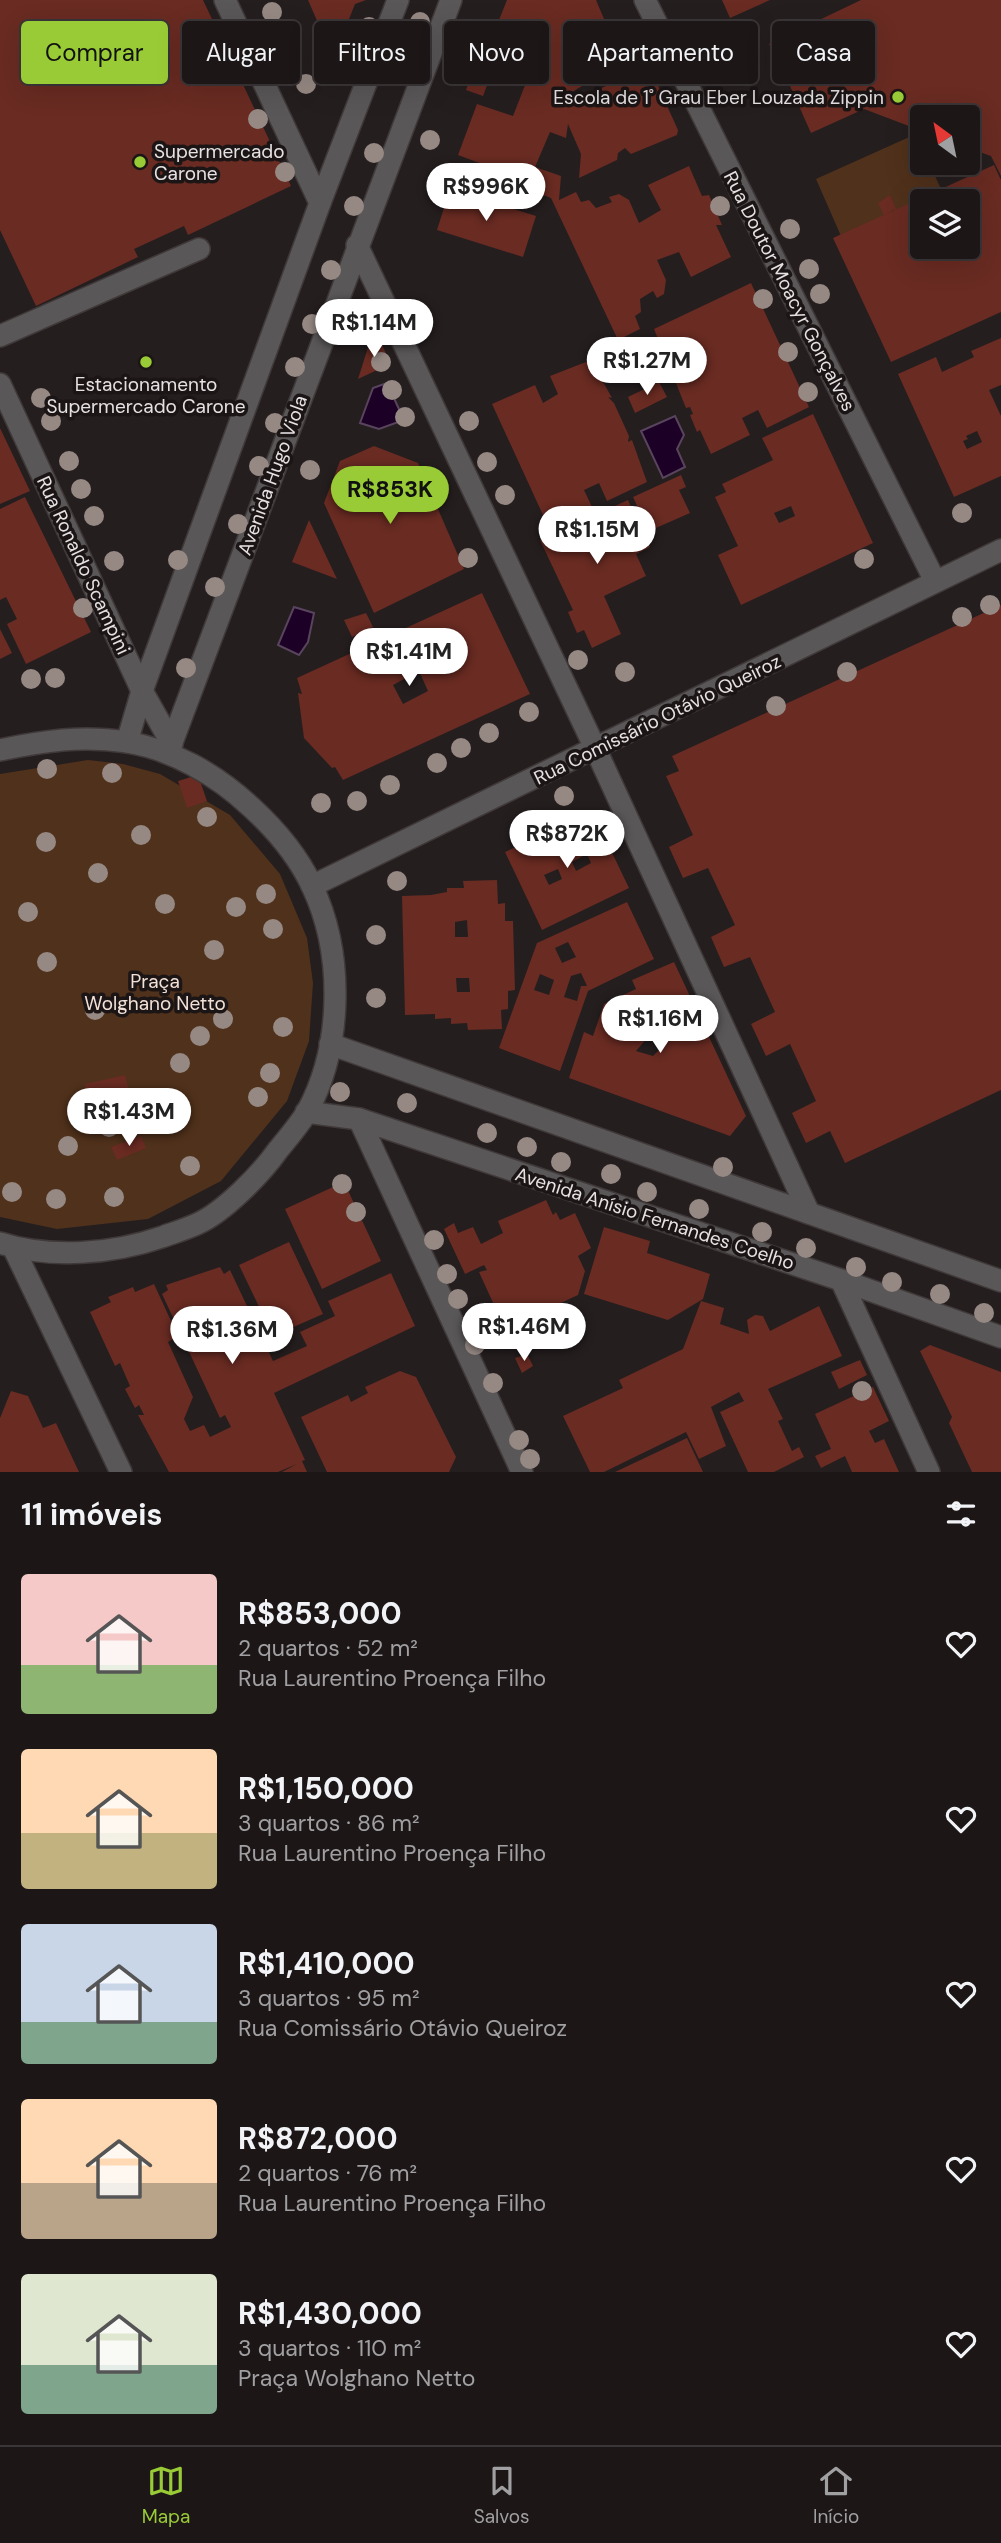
<!DOCTYPE html>
<html lang="pt">
<meta charset="utf-8">
<style>
:root{--surface:#1c1617;--page:#292324;--text:#f1f3f6;--muted:#a09fa1;--line:#3a3536;--accent:#99cb36}
body{margin:0;font-family:"DM Sans",sans-serif;background:var(--page);color:var(--text);height:100vh;display:flex;flex-direction:column;font-size:26px;white-space:nowrap}
*{box-sizing:border-box;margin:0}
p{font-size:23px;color:var(--muted)}
.icon{flex:none;width:38px;height:38px;fill:none;stroke:currentColor;stroke-width:2;stroke-linecap:round;stroke-linejoin:round}
.map{position:relative;height:1472px;overflow:hidden}
.side{display:flex;flex-direction:column;background:var(--surface);flex:1}
.side>*{flex:none}
.guide{position:absolute;left:21px;top:21px;width:959px;height:63px;display:flex;gap:14px}
.needle{width:46px;rotate:327deg}
.buttons{position:absolute;left:910px;top:105px;display:grid;gap:14px}
.buttons a{display:grid;place-items:center;width:70px;height:70px;border-radius:7px;background:var(--surface);box-shadow:0 7px 28px #0002,0 0 0 2px var(--line);font-size:35px}
.price{position:absolute;translate:-50% -60px;padding:0 16px;border-radius:24px;background:#fff;color:#222;font-size:23px;line-height:46px;filter:drop-shadow(0 2px 4px #0008)}
.price::after{content:'';position:absolute;left:50%;top:42px;width:21px;height:16px;margin-left:-10px;background:inherit;clip-path:polygon(0 0,100% 0,50% 100%)}
.price.selected{background:var(--accent);color:#111}
ul{padding:0;list-style:none}
li{display:flex;align-items:center;gap:21px;height:175px;padding:0 21px}
li span{display:grid;place-items:center;flex:none;width:196px;height:140px;border-radius:7px;color:#555}
li>.icon{margin-inline-start:auto}
span .icon{width:84px;height:84px;fill:#fffc;stroke-width:1}
li b{font-size:30px}
h2{display:flex;justify-content:space-between;align-items:center;height:84px;padding:0 21px;font-size:30px}
.chip{padding:0 24px;border-radius:7px;background:var(--surface);box-shadow:0 7px 28px #0002,0 0 0 2px var(--line);font-size:24px;line-height:63px}
.chip.selected{background:var(--accent);color:#111}
.menu{display:flex;justify-content:space-around;align-items:center;height:98px;border-top:2px solid var(--line);background:var(--surface);font-size:19px;color:var(--muted)}
.menu a{display:grid;justify-items:center;gap:4px}
.menu .selected{color:var(--accent)}
.map>svg:first-child{display:block}
.green{fill:#50311b}
.water{fill:#1c0026;stroke:#59445e;stroke-width:2}
.building{fill:#692b22;fill-rule:evenodd}
.lines{fill:none;stroke-linecap:round;stroke-linejoin:round}
.minor-casing{stroke:#40393a;stroke-width:24}
.minor{stroke:#5a5758;stroke-width:21}
.tree{fill:#968984}
.poi-dot{fill:#99cb36;stroke:#1b1516;stroke-width:2.5}
.labels{text-anchor:middle;stroke-width:7;stroke-linejoin:round;paint-order:stroke}
.poi-label{font-size:19px;fill:#e6e1e2;stroke:#1b1516;text-anchor:end}
.street-label{font-size:19px;fill:#e6e1e2;stroke:#1b1516}
.park-label{font-size:19px;fill:#f2e1d6;stroke:#1b1516}
</style>
<div class="map">
<svg width="1001" height="1472" viewBox="0 0 1001 1472">
<rect width="100%" height="100%" fill="#251e1f"/>
<g class="green">
<polygon points="916,134 922,148 922,163 929,163 941,189 841,236 816,179"/>
<polygon points="88,760 123,764 160,774 230,815 280,874 307,938 313,983 309,1041 287,1101 221,1181 148,1219 57,1229 0,1217 0,774"/>
</g>
<g class="water">
<polygon points="387,383 404,420 379,429 360,423 373,388"/>
<polygon points="675,416 684,435 677,449 685,467 663,478 641,431"/>
<polygon points="294,607 314,613 308,642 299,655 278,645"/>
</g>
<g class="building">
<polygon points="0,0 203,0 291,186 188,235 184,226 134,249 138,257 36,306 0,230"/>
<polygon points="308,0 366,0 355,4 345,29 350,39 346,48 325,39"/>
<polygon points="507,0 596,0 612,38 602,60 590,65 581,61 573,82 582,86 572,92 570,103 588,101 589,94 646,67 650,68 678,130 677,135 631,154 625,148 618,153 617,160 579,178 581,154 568,124 566,138 550,132 535,167 561,176 559,200 576,192 581,202 589,200 596,208 612,202 609,197 619,194 629,200 639,223 661,210 648,185 689,166 702,196 709,195 722,225 716,225 731,257 691,277 679,252 657,260 666,280 664,294 657,298 653,291 640,299 641,312 635,316 640,329 618,340 551,198 488,174 490,167 458,155 477,104 513,116 529,75 501,64 509,39 499,20"/>
<polygon points="722,0 770,0 730,18"/>
<polygon points="861,0 1001,0 1001,176 991,156 968,148 968,117 922,117 922,131 864,109 811,133 790,86 798,80 795,73 786,79 769,44"/>
<polygon points="479,55 496,61 483,96 466,90"/>
<path d="M 994,165 L 1001,180 L 1001,312 L 891,362 L 833,238 ZM 922,201 L 968,201 L 968,247 L 922,247 Z"/>
<polygon points="450,189 536,216 523,257 437,230"/>
<polygon points="890,195 897,211 894,209 884,216 878,203"/>
<polygon points="751,283 809,407 767,428 758,410 742,418 750,435 711,454 700,430 697,432 690,415 693,414 690,407 686,408 654,329"/>
<polygon points="371,338 382,344 390,364 358,379"/>
<path d="M 1001,338 L 1001,385 L 989,390 L 1001,416 L 1001,476 L 954,497 L 898,374 L 936,357 L 942,372 L 974,357 L 971,351 ZM 977,431 L 982,442 L 967,449 L 963,441 L 968,439 L 966,436 Z"/>
<polygon points="591,360 612,398 608,397 614,403 629,436 628,442 632,440 647,482 607,501 599,483 584,490 592,507 549,528 492,404 535,385 543,403 558,394 550,376"/>
<polygon points="659,382 667,397 635,413 628,397"/>
<path d="M 813,414 L 873,543 L 741,605 L 718,555 L 738,546 L 715,497 L 726,492 L 722,484 L 773,460 L 762,438 ZM 791,506 L 795,516 L 779,523 L 774,513 Z"/>
<polygon points="0,428 30,491 0,504"/>
<polygon points="374,446 418,463 464,569 374,613 324,503 340,461"/>
<polygon points="681,475 686,487 679,490 690,513 649,531 633,497"/>
<polygon points="25,497 91,632 26,664 7,624 17,619 6,597 0,600 0,509"/>
<polygon points="628,500 650,547 636,554 646,576 604,596 621,634 592,648 584,630 577,633 568,612 573,610 540,540"/>
<polygon points="309,520 337,579 292,562"/>
<path d="M 482,593 L 530,694 L 343,780 L 335,767 L 332,768 L 304,738 L 298,693 L 302,694 L 297,678 ZM 419,671 L 428,691 L 403,704 L 393,685 Z"/>
<polygon points="1001,605 1001,1090 845,1163 830,1131 806,1143 792,1113 816,1101 790,1044 766,1056 751,1024 775,1012 750,957 724,967 711,937 735,925 708,868 683,878 669,847 693,835 666,776 679,771 672,756"/>
<polygon points="366,613 373,627 352,637 344,620"/>
<polygon points="0,629 12,653 0,659"/>
<polygon points="198,775 207,801 187,808 178,781"/>
<path d="M 592,811 L 629,888 L 542,930 L 505,852 ZM 587,854 L 591,863 L 576,871 L 572,862 ZM 558,869 L 562,879 L 549,885 L 544,875 Z"/>
<path d="M 497,880 L 498,904 L 505,903 L 505,921 L 513,921 L 515,990 L 508,991 L 508,1009 L 501,1010 L 502,1029 L 468,1030 L 467,1023 L 451,1024 L 451,1018 L 435,1019 L 435,1014 L 405,1015 L 402,896 L 431,895 L 447,892 L 447,888 L 464,888 L 463,881 ZM 467,920 L 468,937 L 455,937 L 455,922 ZM 456,978 L 469,978 L 470,992 L 457,992 Z"/>
<path d="M 627,902 L 654,959 L 588,991 L 560,1071 L 499,1048 L 537,943 ZM 568,942 L 576,957 L 562,963 L 555,948 ZM 581,973 L 587,986 L 581,986 L 577,1001 L 564,997 L 571,976 ZM 540,974 L 554,980 L 549,995 L 534,990 Z"/>
<path d="M 674,962 L 746,1116 L 730,1136 L 569,1078 L 584,1032 L 593,1036 L 604,1004 L 636,989 L 632,980 ZM 655,1029 L 663,1046 L 653,1056 L 636,1051 Z"/>
<polygon points="125,1075 133,1108 93,1118 85,1084"/>
<polygon points="141,1136 146,1148 117,1160 111,1147"/>
<polygon points="344,1182 381,1261 322,1289 285,1209"/>
<polygon points="546,1200 553,1215 556,1212 560,1220 575,1213 591,1248 578,1256 585,1271 578,1295 505,1329 479,1272 487,1270 484,1265 465,1274 444,1229 454,1223 458,1233 473,1227 481,1244 503,1233 498,1221"/>
<polygon points="604,1227 650,1241 647,1253 710,1274 703,1299 668,1320 584,1294"/>
<polygon points="289,1242 323,1314 273,1336 239,1265"/>
<polygon points="220,1267 224,1274 230,1270 273,1361 307,1346 300,1332 335,1316 328,1301 391,1273 415,1326 274,1393 305,1460 302,1461 307,1472 282,1472 297,1464 278,1472 169,1472 138,1415 144,1415 139,1405 135,1408 125,1389 130,1386 120,1363 115,1366 90,1312 111,1302 108,1297 133,1287 135,1292 154,1284 178,1336 168,1342 193,1397 184,1419 190,1431 204,1425 210,1437 231,1427 225,1415 220,1418 162,1294 168,1290 166,1285"/>
<polygon points="701,1301 724,1308 720,1324 749,1334 747,1320 755,1315 763,1316 770,1331 819,1306 842,1356 768,1389 783,1419 778,1421 792,1451 799,1447 804,1457 774,1472 748,1472 720,1412 744,1401 739,1392 711,1407 726,1446 699,1459 686,1432 604,1472 590,1472 563,1416 623,1388 619,1380 683,1349"/>
<polygon points="930,1345 1001,1372 1001,1472 972,1472 949,1423 952,1417 920,1351"/>
<polygon points="527,1354 533,1366 522,1373 515,1358"/>
<polygon points="860,1360 867,1375 839,1389 831,1372"/>
<polygon points="400,1371 416,1377 456,1457 449,1472 327,1472 301,1417 348,1395 351,1402 368,1393 365,1387"/>
<polygon points="873,1387 889,1421 869,1431 875,1443 884,1439 899,1472 852,1472 845,1456 821,1468 815,1456 831,1449 815,1414"/>
<polygon points="11,1391 28,1396 43,1428 56,1423 79,1472 0,1472 0,1418"/>
<polygon points="687,1438 703,1472 615,1472"/>
</g>
<g class="lines">
<g class="minor-casing">
<g id="minor">
<polyline points="225,0 320,203"/>
<polyline points="645,0 935,581"/>
<polyline points="357,245 596,750 809,1213"/>
<polyline points="0,336 199,249"/>
<polyline points="0,384 142,691 172,744"/>
<polyline points="127,742 142,691 320,203 398,0"/>
<path d="M 0,750 C 43,741 82,735 126,742 C 172,749 217,775 251,807 C 275,829 298,856 312,886 C 344,953 343,1046 307,1112 C 299,1125 288,1138 278,1150 C 261,1174 224,1212 197,1224 C 186,1229 173,1233 162,1237 C 113,1254 50,1259 0,1243"/>
<polyline points="168,753 451,0"/>
<polyline points="312,886 1001,550"/>
<polyline points="330,1044 1001,1281"/>
<polyline points="306,1112 359,1119 841,1280 1001,1337"/>
<polyline points="359,1119 522,1472"/>
<polyline points="13,1247 121,1472"/>
<polyline points="841,1280 929,1472"/>
</g>
</g>
<use href="#minor" class="minor"/>
</g>
<g class="tree">
<circle cx="272" cy="12" r="10"/>
<circle cx="420" cy="22" r="10"/>
<circle cx="369" cy="27" r="10"/>
<circle cx="706" cy="51" r="10"/>
<circle cx="717" cy="75" r="10"/>
<circle cx="401" cy="76" r="10"/>
<circle cx="306" cy="84" r="10"/>
<circle cx="258" cy="119" r="10"/>
<circle cx="430" cy="140" r="10"/>
<circle cx="374" cy="153" r="10"/>
<circle cx="285" cy="172" r="10"/>
<circle cx="354" cy="206" r="10"/>
<circle cx="720" cy="206" r="10"/>
<circle cx="790" cy="229" r="10"/>
<circle cx="809" cy="269" r="10"/>
<circle cx="331" cy="270" r="10"/>
<circle cx="820" cy="294" r="10"/>
<circle cx="763" cy="299" r="10"/>
<circle cx="312" cy="324" r="10"/>
<circle cx="788" cy="352" r="10"/>
<circle cx="381" cy="362" r="10"/>
<circle cx="295" cy="367" r="10"/>
<circle cx="392" cy="390" r="10"/>
<circle cx="808" cy="392" r="10"/>
<circle cx="41" cy="398" r="10"/>
<circle cx="405" cy="417" r="10"/>
<circle cx="51" cy="421" r="10"/>
<circle cx="469" cy="421" r="10"/>
<circle cx="275" cy="423" r="10"/>
<circle cx="69" cy="461" r="10"/>
<circle cx="487" cy="462" r="10"/>
<circle cx="259" cy="466" r="10"/>
<circle cx="310" cy="470" r="10"/>
<circle cx="81" cy="489" r="10"/>
<circle cx="505" cy="495" r="10"/>
<circle cx="962" cy="513" r="10"/>
<circle cx="94" cy="516" r="10"/>
<circle cx="238" cy="524" r="10"/>
<circle cx="468" cy="558" r="10"/>
<circle cx="864" cy="559" r="10"/>
<circle cx="178" cy="560" r="10"/>
<circle cx="114" cy="561" r="10"/>
<circle cx="215" cy="587" r="10"/>
<circle cx="990" cy="605" r="10"/>
<circle cx="83" cy="608" r="10"/>
<circle cx="962" cy="617" r="10"/>
<circle cx="578" cy="660" r="10"/>
<circle cx="186" cy="668" r="10"/>
<circle cx="625" cy="672" r="10"/>
<circle cx="847" cy="672" r="10"/>
<circle cx="55" cy="678" r="10"/>
<circle cx="31" cy="679" r="10"/>
<circle cx="776" cy="706" r="10"/>
<circle cx="529" cy="712" r="10"/>
<circle cx="489" cy="733" r="10"/>
<circle cx="461" cy="748" r="10"/>
<circle cx="437" cy="763" r="10"/>
<circle cx="47" cy="769" r="10"/>
<circle cx="112" cy="773" r="10"/>
<circle cx="390" cy="785" r="10"/>
<circle cx="564" cy="796" r="10"/>
<circle cx="357" cy="801" r="10"/>
<circle cx="321" cy="803" r="10"/>
<circle cx="207" cy="817" r="10"/>
<circle cx="141" cy="835" r="10"/>
<circle cx="46" cy="842" r="10"/>
<circle cx="98" cy="873" r="10"/>
<circle cx="397" cy="881" r="10"/>
<circle cx="266" cy="894" r="10"/>
<circle cx="165" cy="904" r="10"/>
<circle cx="236" cy="907" r="10"/>
<circle cx="28" cy="912" r="10"/>
<circle cx="273" cy="929" r="10"/>
<circle cx="376" cy="935" r="10"/>
<circle cx="214" cy="950" r="10"/>
<circle cx="47" cy="962" r="10"/>
<circle cx="376" cy="998" r="10"/>
<circle cx="95" cy="1010" r="10"/>
<circle cx="223" cy="1019" r="10"/>
<circle cx="283" cy="1027" r="10"/>
<circle cx="200" cy="1036" r="10"/>
<circle cx="180" cy="1063" r="10"/>
<circle cx="270" cy="1073" r="10"/>
<circle cx="340" cy="1092" r="10"/>
<circle cx="258" cy="1097" r="10"/>
<circle cx="407" cy="1103" r="10"/>
<circle cx="109" cy="1127" r="10"/>
<circle cx="487" cy="1133" r="10"/>
<circle cx="68" cy="1146" r="10"/>
<circle cx="527" cy="1147" r="10"/>
<circle cx="561" cy="1162" r="10"/>
<circle cx="190" cy="1166" r="10"/>
<circle cx="723" cy="1167" r="10"/>
<circle cx="611" cy="1174" r="10"/>
<circle cx="342" cy="1184" r="10"/>
<circle cx="12" cy="1192" r="10"/>
<circle cx="647" cy="1192" r="10"/>
<circle cx="114" cy="1197" r="10"/>
<circle cx="56" cy="1199" r="10"/>
<circle cx="699" cy="1209" r="10"/>
<circle cx="356" cy="1212" r="10"/>
<circle cx="762" cy="1232" r="10"/>
<circle cx="434" cy="1240" r="10"/>
<circle cx="806" cy="1248" r="10"/>
<circle cx="856" cy="1267" r="10"/>
<circle cx="447" cy="1274" r="10"/>
<circle cx="892" cy="1282" r="10"/>
<circle cx="940" cy="1294" r="10"/>
<circle cx="458" cy="1299" r="10"/>
<circle cx="984" cy="1313" r="10"/>
<circle cx="475" cy="1345" r="10"/>
<circle cx="493" cy="1383" r="10"/>
<circle cx="862" cy="1391" r="10"/>
<circle cx="519" cy="1440" r="10"/>
<circle cx="530" cy="1459" r="10"/>
</g>
<g class="poi-dot">
<circle cx="898" cy="97" r="7"/>
<circle cx="140" cy="162" r="7"/>
<circle cx="146" cy="362" r="7"/>
</g>
<g class="labels">
<g class="poi-label">
<text x="884" y="104">Escola de 1˚ Grau Eber Louzada Zippin</text>
<text x="154" y="158" text-anchor="start">Supermercado<tspan x="154" dy="22">Carone</tspan></text>
<text x="146" y="391" text-anchor="middle">Estacionamento<tspan x="146" dy="22">Supermercado Carone</tspan></text>
</g>
<g class="street-label">
<text transform="translate(790 291) rotate(63)" y="7">Rua Doutor Moacyr Gonçalves</text>
<text transform="translate(272 475) rotate(-70)" y="7">Avenida Hugo Viola</text>
<text transform="translate(84 565) rotate(65)" y="7">Rua Ronaldo Scampini</text>
<text transform="translate(657 719) rotate(-26)" y="7">Rua Comissário Otávio Queiroz</text>
<text transform="translate(655 1218) rotate(18)" y="7">Avenida Anísio Fernandes Coelho</text>
</g>
<g class="park-label">
<text x="155" y="988">Praça<tspan x="155" dy="22">Wolghano Netto</tspan></text>
</g>
</g>
</svg>
<div class="buttons">
<a><svg class="needle" viewBox="-14 -14 28 28"><path d="M0-13l5 13h-10z" fill="#e53935"/><path d="M0 13l5-13h-10z" fill="#a09fa1"/></svg></a>
<a><svg class="icon" aria-label="layers" viewBox="0 0 24 24"><path d="M12 4l9 5-9 5-9-5zM3 14l9 5 9-5"/></svg></a>
</div>
<b class="price" style="left:486px;top:223px">R$996K</b>
<b class="price" style="left:374px;top:359px">R$1.14M</b>
<b class="price" style="left:647px;top:397px">R$1.27M</b>
<b class="price selected" style="left:390px;top:526px">R$853K</b>
<b class="price" style="left:597px;top:566px">R$1.15M</b>
<b class="price" style="left:409px;top:688px">R$1.41M</b>
<b class="price" style="left:567px;top:870px">R$872K</b>
<b class="price" style="left:660px;top:1055px">R$1.16M</b>
<b class="price" style="left:129px;top:1148px">R$1.43M</b>
<b class="price" style="left:524px;top:1363px">R$1.46M</b>
<b class="price" style="left:232px;top:1366px">R$1.36M</b>
<div class="guide">
<a class="chip selected">Comprar</a>
<a class="chip">Alugar</a>
<a class="chip">Filtros</a>
<a class="chip">Novo</a>
<a class="chip">Apartamento</a>
<a class="chip">Casa</a>
</div>
</div>
<section class="side">
<h2>11 imóveis<svg class="icon" aria-label="filters" viewBox="0 0 24 24"><path d="M4 7h16M4 17h16"/><circle cx="9" cy="7" r="2"/><circle cx="15" cy="17" r="2"/></svg></h2>
<ul>
<li><span style="background:linear-gradient(#f6c9c9 65%,#8fb573 0)"><svg class="icon" aria-label="home" viewBox="0 0 24 24"><path d="M3 11l9-7 9 7M6 9v11h12V9"/></svg></span><div><b>R$853,000</b><p>2 quartos · 52 m²</p><p>Rua Laurentino Proença Filho</p></div><svg class="icon" aria-label="heart" viewBox="0 0 24 24"><path d="M12 20l-8-8c-3-5 5-10 8-4 3-6 11-1 8 4z"/></svg></li>
<li><span style="background:linear-gradient(#ffd9b3 60%,#c2b280 0)"><svg class="icon" aria-label="home" viewBox="0 0 24 24"><path d="M3 11l9-7 9 7M6 9v11h12V9"/></svg></span><div><b>R$1,150,000</b><p>3 quartos · 86 m²</p><p>Rua Laurentino Proença Filho</p></div><svg class="icon" aria-label="heart" viewBox="0 0 24 24"><path d="M12 20l-8-8c-3-5 5-10 8-4 3-6 11-1 8 4z"/></svg></li>
<li><span style="background:linear-gradient(#c9d6e8 70%,#7fa58c 0)"><svg class="icon" aria-label="home" viewBox="0 0 24 24"><path d="M3 11l9-7 9 7M6 9v11h12V9"/></svg></span><div><b>R$1,410,000</b><p>3 quartos · 95 m²</p><p>Rua Comissário Otávio Queiroz</p></div><svg class="icon" aria-label="heart" viewBox="0 0 24 24"><path d="M12 20l-8-8c-3-5 5-10 8-4 3-6 11-1 8 4z"/></svg></li>
<li><span style="background:linear-gradient(#ffd9b3 60%,#b9a48a 0)"><svg class="icon" aria-label="home" viewBox="0 0 24 24"><path d="M3 11l9-7 9 7M6 9v11h12V9"/></svg></span><div><b>R$872,000</b><p>2 quartos · 76 m²</p><p>Rua Laurentino Proença Filho</p></div><svg class="icon" aria-label="heart" viewBox="0 0 24 24"><path d="M12 20l-8-8c-3-5 5-10 8-4 3-6 11-1 8 4z"/></svg></li>
<li><span style="background:linear-gradient(#dfe7d0 65%,#7fa58c 0)"><svg class="icon" aria-label="home" viewBox="0 0 24 24"><path d="M3 11l9-7 9 7M6 9v11h12V9"/></svg></span><div><b>R$1,430,000</b><p>3 quartos · 110 m²</p><p>Praça Wolghano Netto</p></div><svg class="icon" aria-label="heart" viewBox="0 0 24 24"><path d="M12 20l-8-8c-3-5 5-10 8-4 3-6 11-1 8 4z"/></svg></li>
</ul>
</section>
<nav class="menu">
<a class="selected"><svg class="icon" aria-label="map" viewBox="0 0 24 24"><path d="M3 6l6-2 6 2 6-2v14l-6 2-6-2-6 2zM9 4v14M15 6v14"/></svg>Mapa</a>
<a><svg class="icon" aria-label="saved" viewBox="0 0 24 24"><path d="M7 4h10v16l-5-4-5 4z"/></svg>Salvos</a>
<a><svg class="icon" aria-label="home" viewBox="0 0 24 24"><path d="M3 11l9-7 9 7M6 9v11h12V9"/></svg>Início</a>
</nav>
